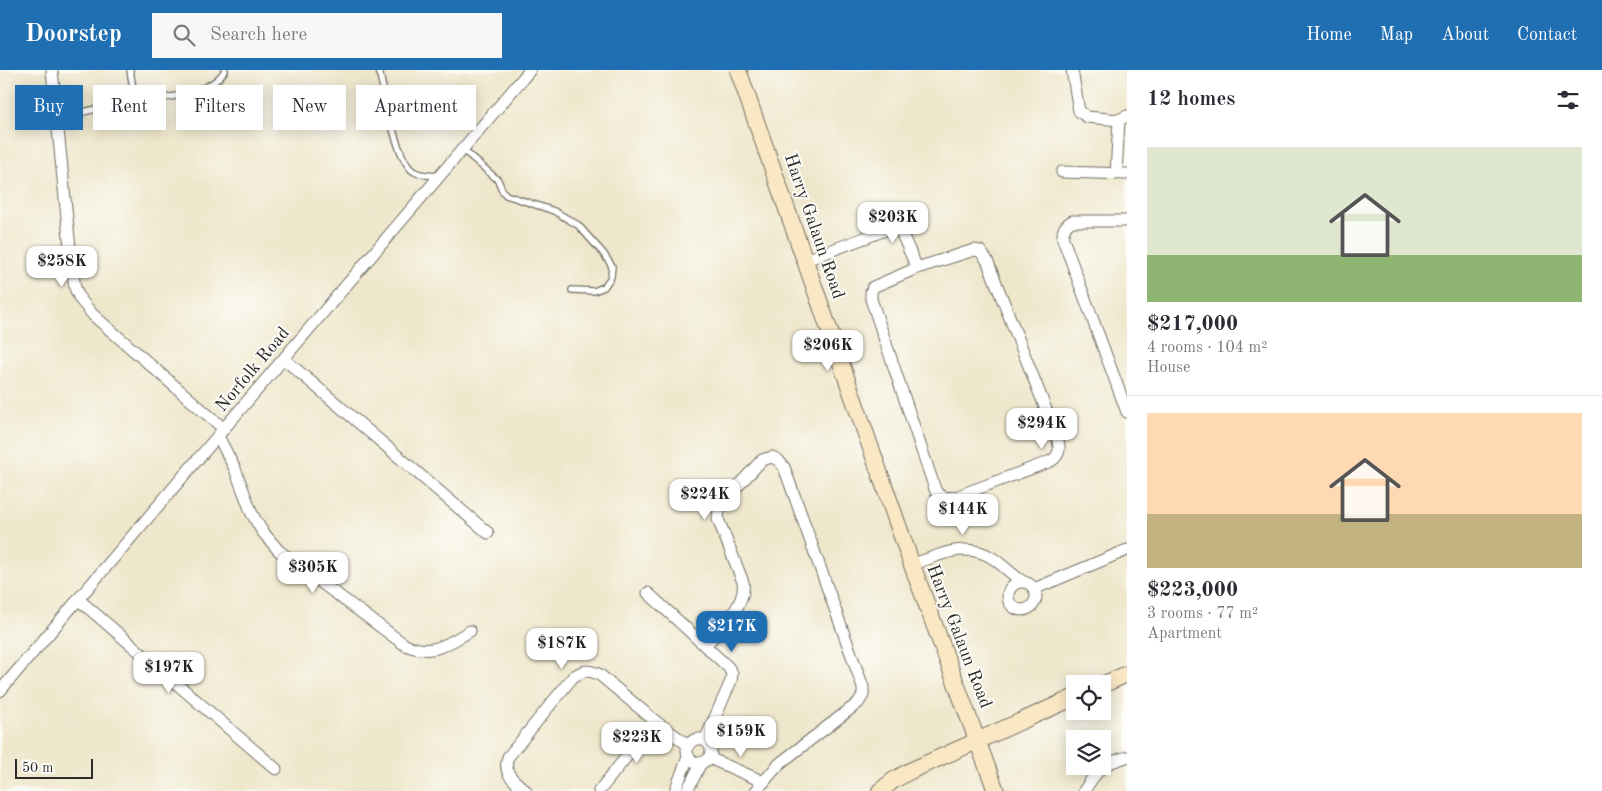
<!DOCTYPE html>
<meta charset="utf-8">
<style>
:root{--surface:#fff;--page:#f7f7f7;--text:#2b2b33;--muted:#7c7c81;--line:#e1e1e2;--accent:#1f6fb2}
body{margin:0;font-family:"Old Standard TT",serif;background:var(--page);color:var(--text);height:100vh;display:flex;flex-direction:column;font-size:19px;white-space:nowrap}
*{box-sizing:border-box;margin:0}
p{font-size:16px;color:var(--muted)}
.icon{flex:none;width:28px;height:28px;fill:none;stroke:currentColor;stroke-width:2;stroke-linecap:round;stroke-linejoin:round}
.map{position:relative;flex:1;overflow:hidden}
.panel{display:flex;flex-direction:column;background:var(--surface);width:475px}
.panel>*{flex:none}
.guide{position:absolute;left:15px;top:15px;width:475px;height:45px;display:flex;gap:10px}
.fabs{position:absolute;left:1066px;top:605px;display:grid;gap:10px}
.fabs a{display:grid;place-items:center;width:45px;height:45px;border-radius:0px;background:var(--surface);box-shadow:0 2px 12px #0003;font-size:25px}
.scale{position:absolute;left:15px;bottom:12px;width:78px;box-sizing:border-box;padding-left:5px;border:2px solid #2b2b2b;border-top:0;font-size:14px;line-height:18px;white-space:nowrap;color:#2b2b2b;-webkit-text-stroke:4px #fdfcf7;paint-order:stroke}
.price{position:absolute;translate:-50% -42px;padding:0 11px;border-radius:10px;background:#fff;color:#222;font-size:16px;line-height:32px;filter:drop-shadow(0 1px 2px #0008)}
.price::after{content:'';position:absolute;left:50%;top:30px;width:15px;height:11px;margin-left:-8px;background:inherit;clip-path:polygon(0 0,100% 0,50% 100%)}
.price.active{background:var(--accent);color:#fff}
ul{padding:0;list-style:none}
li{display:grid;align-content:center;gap:10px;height:265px;padding:0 20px}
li+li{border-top:1px solid var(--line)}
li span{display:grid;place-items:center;height:155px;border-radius:0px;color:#555}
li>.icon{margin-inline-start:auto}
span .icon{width:90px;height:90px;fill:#fffc;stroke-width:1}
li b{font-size:21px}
h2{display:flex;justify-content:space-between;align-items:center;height:60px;padding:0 20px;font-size:21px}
.chip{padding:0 18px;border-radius:0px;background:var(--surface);box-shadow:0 2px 12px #0003;font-size:18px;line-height:45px}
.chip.active{background:var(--accent);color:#fff}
header{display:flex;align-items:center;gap:30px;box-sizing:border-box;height:70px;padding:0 25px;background:var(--accent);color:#fff}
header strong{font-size:24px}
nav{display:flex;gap:28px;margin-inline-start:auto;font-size:18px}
.search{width:350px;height:45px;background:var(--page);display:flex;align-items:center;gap:12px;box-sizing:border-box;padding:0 18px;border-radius:0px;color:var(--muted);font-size:19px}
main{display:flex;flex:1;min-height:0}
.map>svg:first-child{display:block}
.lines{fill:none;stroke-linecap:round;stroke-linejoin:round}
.lane-casing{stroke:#706d63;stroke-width:8}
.street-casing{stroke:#706d63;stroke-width:13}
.secondary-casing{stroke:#706d63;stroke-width:18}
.lane{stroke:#fff;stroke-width:5.5}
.street{stroke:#fff;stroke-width:11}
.secondary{stroke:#fae7c3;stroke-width:16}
.labels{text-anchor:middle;stroke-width:4;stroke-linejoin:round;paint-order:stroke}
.street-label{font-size:18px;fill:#2b2b2b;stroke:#fdfcf7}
</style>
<header>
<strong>Doorstep</strong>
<div class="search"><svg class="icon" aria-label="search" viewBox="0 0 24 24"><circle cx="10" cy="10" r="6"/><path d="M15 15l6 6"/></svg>Search here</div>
<nav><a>Home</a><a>Map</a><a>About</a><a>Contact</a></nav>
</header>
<main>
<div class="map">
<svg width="1127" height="721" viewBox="0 0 1127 721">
<rect width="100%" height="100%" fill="#fdfcf7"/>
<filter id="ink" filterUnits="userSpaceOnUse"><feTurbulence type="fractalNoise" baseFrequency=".02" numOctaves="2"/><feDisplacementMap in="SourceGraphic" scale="10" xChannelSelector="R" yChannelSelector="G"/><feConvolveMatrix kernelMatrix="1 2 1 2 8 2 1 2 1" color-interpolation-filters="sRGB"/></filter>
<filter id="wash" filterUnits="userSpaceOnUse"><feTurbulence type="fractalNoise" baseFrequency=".0096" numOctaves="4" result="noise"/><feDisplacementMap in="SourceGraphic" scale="20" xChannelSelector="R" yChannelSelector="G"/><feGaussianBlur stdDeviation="1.12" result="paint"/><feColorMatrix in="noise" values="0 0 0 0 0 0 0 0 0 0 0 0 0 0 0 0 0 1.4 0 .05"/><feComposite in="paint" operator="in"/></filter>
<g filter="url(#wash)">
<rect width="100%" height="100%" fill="#efe7cc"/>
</g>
<g filter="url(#ink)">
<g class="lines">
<g class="lane-casing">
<g id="lane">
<polyline points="130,0 133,18 131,33"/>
<path d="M 379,0 C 384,22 396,89 413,101 C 420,106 431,105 440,106"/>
<path d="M 57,48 C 81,42 105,37 129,33 C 157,28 210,27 225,0"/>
<polyline points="462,79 498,110 502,120 506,125 554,141 578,155 603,183 612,196 611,207 604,217 594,221 572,220"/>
</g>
</g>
<g class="street-casing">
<g id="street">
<polyline points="52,0 71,188 75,218 80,229 93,245 224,359"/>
<polyline points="1072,0 1079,41 1087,47 1119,50 1127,46"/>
<polyline points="1062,102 1127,104"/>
<polyline points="1116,104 1119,50"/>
<path d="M 1127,151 L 1072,151 C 1065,155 1062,161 1063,169 L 1127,342"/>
<polyline points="898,155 917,198"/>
<path d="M 974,180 L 980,181 L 987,190 L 1058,370 C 1060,379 1060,385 1051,391 L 958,426 C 950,428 942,429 936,422 L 871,229 L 871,222 L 873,217 L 917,198 Z"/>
<polyline points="806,190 920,147"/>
<polyline points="284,289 488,463"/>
<path d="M 218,366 L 235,399 L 252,444 L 262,461 L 279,481 L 405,575 C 433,586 446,575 470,561"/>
<path d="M 912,495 C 939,485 967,470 994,489 C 1004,496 1012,505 1022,511"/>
<circle cx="1022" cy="526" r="14"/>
<polyline points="1034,519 1127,480"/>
<polyline points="648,523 728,597 732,603 731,611 705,670"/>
<polyline points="78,529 276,699"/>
<path d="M 705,576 C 719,560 747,535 743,512 L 718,449 L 719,440 L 724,431 L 762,390 L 772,387 L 778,390 L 784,397 L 863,617 L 863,625 L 858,633 L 779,694 L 756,721"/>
<polyline points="0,621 530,0"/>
<circle cx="699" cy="681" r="12"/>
<polyline points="709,688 764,712"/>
<path d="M 526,721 C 515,711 502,704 508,687 L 572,608 C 582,600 589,599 600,605 L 655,651 L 688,675"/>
<polyline points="599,721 655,651"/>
<polyline points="675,721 688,687"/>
<polyline points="687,721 701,693"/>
<path d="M 1084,721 C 1097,700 1103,693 1127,687"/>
</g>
</g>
<g class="secondary-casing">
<g id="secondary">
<polyline points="738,0 912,495 996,721"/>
<polyline points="1102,615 1127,604"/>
<polyline points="880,721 894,710 910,701 1075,627"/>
</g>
</g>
<use href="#lane" class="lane"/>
<use href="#street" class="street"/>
<use href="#secondary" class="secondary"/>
</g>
</g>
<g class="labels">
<g class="street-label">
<text transform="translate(815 156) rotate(71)" y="6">Harry Galaun Road</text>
<text transform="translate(252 299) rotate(-50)" y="6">Norfolk Road</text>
<text transform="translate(960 566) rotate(69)" y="6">Harry Galaun Road</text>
</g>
</g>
</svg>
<div class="fabs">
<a><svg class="icon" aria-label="locate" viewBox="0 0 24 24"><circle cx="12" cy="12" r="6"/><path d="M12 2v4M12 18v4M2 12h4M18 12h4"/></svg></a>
<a><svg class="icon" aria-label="layers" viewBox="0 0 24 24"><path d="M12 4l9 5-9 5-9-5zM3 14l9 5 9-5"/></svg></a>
</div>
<div class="scale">50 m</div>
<b class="price" style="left:893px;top:174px">$203K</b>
<b class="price" style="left:62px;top:218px">$258K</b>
<b class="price" style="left:828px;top:302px">$206K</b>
<b class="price" style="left:1042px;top:380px">$294K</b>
<b class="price" style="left:705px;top:451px">$224K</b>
<b class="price" style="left:963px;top:466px">$144K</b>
<b class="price" style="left:313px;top:524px">$305K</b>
<b class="price active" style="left:732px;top:583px">$217K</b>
<b class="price" style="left:562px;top:600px">$187K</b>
<b class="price" style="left:169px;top:624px">$197K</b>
<b class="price" style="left:741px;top:688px">$159K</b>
<b class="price" style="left:637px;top:694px">$223K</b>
<div class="guide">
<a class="chip active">Buy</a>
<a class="chip">Rent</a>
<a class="chip">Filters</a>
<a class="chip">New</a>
<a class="chip">Apartment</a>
</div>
</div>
<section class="panel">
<h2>12 homes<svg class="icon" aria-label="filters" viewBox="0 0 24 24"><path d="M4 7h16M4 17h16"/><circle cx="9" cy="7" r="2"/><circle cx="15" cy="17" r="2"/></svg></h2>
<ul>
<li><span style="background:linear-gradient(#dfe7d0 70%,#8fb573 0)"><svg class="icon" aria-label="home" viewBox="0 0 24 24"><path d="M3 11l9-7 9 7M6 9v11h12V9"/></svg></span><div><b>$217,000</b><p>4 rooms · 104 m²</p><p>House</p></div></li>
<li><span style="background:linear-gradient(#ffd9b3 65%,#c2b280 0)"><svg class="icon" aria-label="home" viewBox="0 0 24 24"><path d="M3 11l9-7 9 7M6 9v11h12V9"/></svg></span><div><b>$223,000</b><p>3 rooms · 77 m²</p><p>Apartment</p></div></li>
</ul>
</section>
</main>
